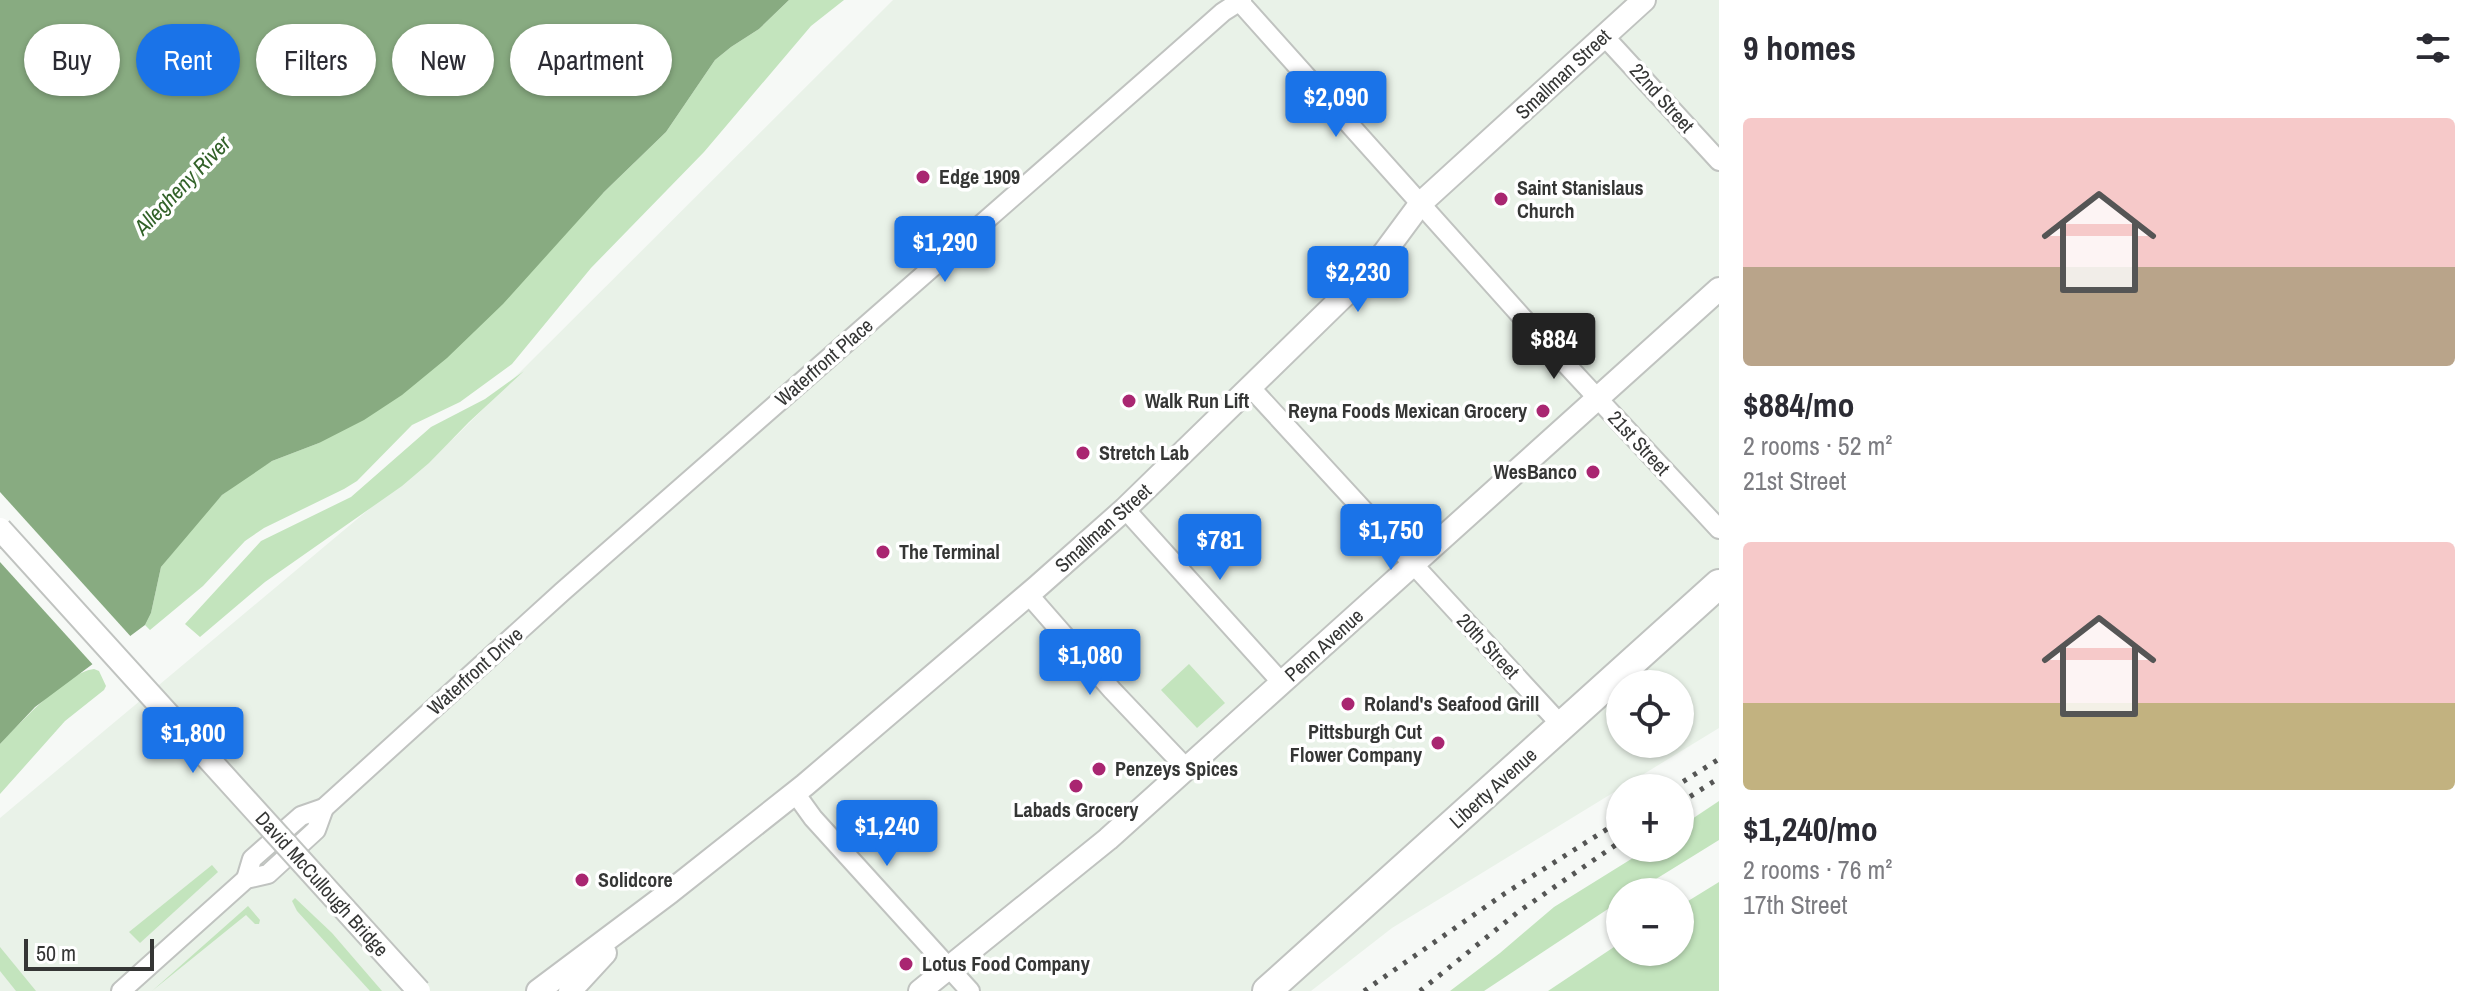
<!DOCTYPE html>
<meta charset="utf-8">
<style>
:root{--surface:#fff;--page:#f7f7f7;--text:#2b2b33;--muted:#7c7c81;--accent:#1a73e8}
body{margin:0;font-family:"Archivo Narrow",sans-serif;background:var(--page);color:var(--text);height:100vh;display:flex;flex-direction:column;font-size:30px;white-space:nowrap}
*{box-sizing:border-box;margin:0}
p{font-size:26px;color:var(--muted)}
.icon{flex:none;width:44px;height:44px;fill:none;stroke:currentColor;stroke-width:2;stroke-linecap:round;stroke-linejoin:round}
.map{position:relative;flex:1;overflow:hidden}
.drawer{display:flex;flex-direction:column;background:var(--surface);width:760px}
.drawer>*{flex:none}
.banner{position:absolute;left:24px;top:24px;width:760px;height:72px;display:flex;gap:16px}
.buttons{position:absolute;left:1606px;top:670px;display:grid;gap:16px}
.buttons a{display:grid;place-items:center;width:88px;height:88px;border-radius:50%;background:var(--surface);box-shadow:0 2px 6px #0004;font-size:40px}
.scale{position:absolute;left:24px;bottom:20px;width:130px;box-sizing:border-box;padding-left:8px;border:4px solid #353635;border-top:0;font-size:22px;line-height:28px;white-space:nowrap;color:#353635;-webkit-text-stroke:6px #fff;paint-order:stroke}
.price{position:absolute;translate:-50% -68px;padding:0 18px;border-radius:8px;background:var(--accent);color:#fff;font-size:26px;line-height:52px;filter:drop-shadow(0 2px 4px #0008)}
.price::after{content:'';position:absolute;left:50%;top:48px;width:24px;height:18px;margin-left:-12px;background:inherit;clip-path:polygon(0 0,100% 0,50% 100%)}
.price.active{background:#222;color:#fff}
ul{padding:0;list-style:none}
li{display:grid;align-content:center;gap:16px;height:424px;padding:0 24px}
li span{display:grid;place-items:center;height:248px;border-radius:8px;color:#555}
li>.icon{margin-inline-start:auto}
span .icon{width:144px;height:144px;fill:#fffc;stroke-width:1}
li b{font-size:34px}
h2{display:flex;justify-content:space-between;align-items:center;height:96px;padding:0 24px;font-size:34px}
.tag{padding:0 28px;border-radius:36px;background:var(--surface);box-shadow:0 2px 6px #0004;font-size:28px;line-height:72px}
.tag.active{background:var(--accent);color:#fff}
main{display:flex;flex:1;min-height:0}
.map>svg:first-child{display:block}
.built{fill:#e9f2e8;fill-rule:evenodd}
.green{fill:#c3e4bd}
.water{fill:#88ab81}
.pier{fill:#f6f9f6}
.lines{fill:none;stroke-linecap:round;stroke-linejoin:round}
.minor-casing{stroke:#c0c3c0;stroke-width:22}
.tertiary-casing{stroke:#c0c3c0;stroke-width:26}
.primary-casing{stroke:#c0c3c0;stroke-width:32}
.minor{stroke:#fff;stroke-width:18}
.tertiary{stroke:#fff;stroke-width:22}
.primary{stroke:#fff;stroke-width:28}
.rail{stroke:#555655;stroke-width:5;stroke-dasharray:4 8;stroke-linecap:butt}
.tertiary-bridge-casing{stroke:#c0c3c0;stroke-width:26;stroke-linecap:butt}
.tertiary-bridge{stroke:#fff;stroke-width:22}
.poi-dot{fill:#a92671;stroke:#fff;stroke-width:3}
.labels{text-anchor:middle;stroke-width:7;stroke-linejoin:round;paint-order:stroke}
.street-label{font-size:20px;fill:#353635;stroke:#fff}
.poi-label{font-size:20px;font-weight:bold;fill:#353635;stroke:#fff;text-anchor:start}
.water-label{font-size:22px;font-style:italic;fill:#326229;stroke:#fff}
</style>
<main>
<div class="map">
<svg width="1719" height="991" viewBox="0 0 1719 991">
<rect width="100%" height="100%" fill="#f6f9f6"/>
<path class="built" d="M 893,0 L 1719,0 L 1719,728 L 1392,928 L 1311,991 L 0,991 L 0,818 L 454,438 ZM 1620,684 L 1680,684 L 1680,744 L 1620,744 Z"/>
<g class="green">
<polygon points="789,0 844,0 811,26 704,152 591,268 512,364 460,402 412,425 357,481 344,489 264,528 245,541 203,586 150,630 145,625 151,613 161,567 204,514 222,495 250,474 272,461 319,443 604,192 666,132 715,60 731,47 759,29"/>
<polygon points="524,371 469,422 429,463 402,486 265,582 200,637 185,624 261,541 351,497 431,427 485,399"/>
<polygon points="1189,664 1225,703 1197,728 1161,690"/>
<path d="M 94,669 L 99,671 L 106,686 L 104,690 L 65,721 L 0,794 L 0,744 C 20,723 67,672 94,669 Z"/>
<polygon points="1719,801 1719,840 1635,892 1620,892 1620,901 1484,991 1450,991 1500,953 1554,907 1649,848 1680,848 1680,827"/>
<polygon points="212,865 218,872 140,943 129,932"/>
<polygon points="1719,882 1719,991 1548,991 1620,943 1620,952 1680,952 1680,906"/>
<polygon points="295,898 332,933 382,991 370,991 297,911 292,901"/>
<polygon points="248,906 260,920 259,924 255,924 246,915 152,991"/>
<polygon points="0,947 36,991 16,991 0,971"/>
</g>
<polygon class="water" points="0,0 789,0 759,29 731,47 715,60 666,132 604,192 503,304 447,358 402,395 364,420 319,443 272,461 222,495 161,567 151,613 145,625 35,707 0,744"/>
<polygon class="pier" points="0,492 133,639 95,667 0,562"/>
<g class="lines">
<g class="minor-casing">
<g id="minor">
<polyline points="1238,0 1522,317 1719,529"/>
<polyline points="1604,36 1719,161"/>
<polyline points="1251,388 1562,726"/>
<polyline points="1125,509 1282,683"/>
<polyline points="1028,594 1112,690 1187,769"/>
<polyline points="795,793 813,818 970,991"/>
<polyline points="246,879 252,859 301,816 324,808 562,592 1171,58 1223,12 1242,0"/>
<polyline points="121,991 246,879 268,874 316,830 324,808"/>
</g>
</g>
<g class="tertiary-casing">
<g id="tertiary">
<polyline points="538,991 670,892 805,785 1037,587 1125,509 1355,285 1384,253 1421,203 1644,0"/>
<polyline points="570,991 605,953"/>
<polyline points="920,991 1108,839 1719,289"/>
</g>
</g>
<g class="primary-casing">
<polyline id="primary" points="1267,991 1719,584"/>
</g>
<use href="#minor" class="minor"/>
<use href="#tertiary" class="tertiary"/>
<use href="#primary" class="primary"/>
<g class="rail">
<polyline points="1673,788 1719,759"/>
<polyline points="1680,803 1719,778"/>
<polyline points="1364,991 1504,894 1620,821"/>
<polyline points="1420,991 1518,912 1620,842"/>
</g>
<g class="tertiary-bridge-casing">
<polyline id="tertiary-bridge" points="0,529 419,991"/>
</g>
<use href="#tertiary-bridge" class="tertiary-bridge"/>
</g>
<g class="poi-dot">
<circle cx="923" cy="177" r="8"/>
<circle cx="1501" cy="199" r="8"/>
<circle cx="1129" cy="401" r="8"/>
<circle cx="1543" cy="411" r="8"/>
<circle cx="1083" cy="453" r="8"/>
<circle cx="1593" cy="472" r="8"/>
<circle cx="883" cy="552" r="8"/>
<circle cx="1348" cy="704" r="8"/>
<circle cx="1438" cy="743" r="8"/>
<circle cx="1099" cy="769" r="8"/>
<circle cx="1076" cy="786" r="8"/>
<circle cx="582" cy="880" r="8"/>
<circle cx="906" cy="964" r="8"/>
</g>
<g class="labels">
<g class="street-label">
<text transform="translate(1563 74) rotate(-43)" y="7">Smallman Street</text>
<text transform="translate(1662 98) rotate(48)" y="7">22nd Street</text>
<text transform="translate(824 362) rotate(-41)" y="7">Waterfront Place</text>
<text transform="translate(1639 443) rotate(47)" y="7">21st Street</text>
<text transform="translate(1103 528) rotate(-42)" y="7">Smallman Street</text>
<text transform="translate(1324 645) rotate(-42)" y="7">Penn Avenue</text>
<text transform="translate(1488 646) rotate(47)" y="7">20th Street</text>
<text transform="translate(475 671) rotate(-42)" y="7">Waterfront Drive</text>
<text transform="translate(1493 788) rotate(-42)" y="7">Liberty Avenue</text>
<text transform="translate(322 884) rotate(48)" y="7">David McCullough Bridge</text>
</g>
<g class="poi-label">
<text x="939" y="184">Edge 1909</text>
<text x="1517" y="195">Saint Stanislaus<tspan x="1517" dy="23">Church</tspan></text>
<text x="1145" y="408">Walk Run Lift</text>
<text x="1527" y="418" text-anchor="end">Reyna Foods Mexican Grocery</text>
<text x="1099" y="460">Stretch Lab</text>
<text x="1577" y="479" text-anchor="end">WesBanco</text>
<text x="899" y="559">The Terminal</text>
<text x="1364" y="711">Roland's Seafood Grill</text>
<text x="1422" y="739" text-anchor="end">Pittsburgh Cut<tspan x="1422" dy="23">Flower Company</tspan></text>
<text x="1115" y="776">Penzeys Spices</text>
<text x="1076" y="817" text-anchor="middle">Labads Grocery</text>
<text x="598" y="887">Solidcore</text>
<text x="922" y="971">Lotus Food Company</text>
</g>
<g class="water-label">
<text transform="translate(182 185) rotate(-46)" y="8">Allegheny River</text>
</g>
</g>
</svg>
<div class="buttons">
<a><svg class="icon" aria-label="locate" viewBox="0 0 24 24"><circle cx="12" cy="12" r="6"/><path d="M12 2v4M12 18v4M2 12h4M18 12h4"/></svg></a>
<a>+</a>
<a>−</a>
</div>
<div class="scale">50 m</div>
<b class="price" style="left:1336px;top:139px">$2,090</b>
<b class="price" style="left:945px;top:284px">$1,290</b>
<b class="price" style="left:1358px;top:314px">$2,230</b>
<b class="price active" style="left:1554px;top:381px">$884</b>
<b class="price" style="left:1391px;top:572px">$1,750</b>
<b class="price" style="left:1220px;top:582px">$781</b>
<b class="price" style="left:1090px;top:697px">$1,080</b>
<b class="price" style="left:193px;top:775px">$1,800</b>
<b class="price" style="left:887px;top:868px">$1,240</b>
<div class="banner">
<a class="tag">Buy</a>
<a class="tag active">Rent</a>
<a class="tag">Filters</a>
<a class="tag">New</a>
<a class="tag">Apartment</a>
</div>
</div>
<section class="drawer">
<h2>9 homes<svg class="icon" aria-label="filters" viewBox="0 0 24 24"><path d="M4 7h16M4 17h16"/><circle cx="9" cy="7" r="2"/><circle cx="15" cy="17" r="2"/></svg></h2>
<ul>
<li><span style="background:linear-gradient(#f6c9c9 60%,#b9a48a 0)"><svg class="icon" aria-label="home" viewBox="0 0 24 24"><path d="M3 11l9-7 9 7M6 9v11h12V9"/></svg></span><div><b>$884/mo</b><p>2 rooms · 52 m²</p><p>21st Street</p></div></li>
<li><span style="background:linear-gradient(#f6c9c9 65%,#c2b280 0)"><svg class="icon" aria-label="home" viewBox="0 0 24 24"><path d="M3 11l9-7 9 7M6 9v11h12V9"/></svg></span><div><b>$1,240/mo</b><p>2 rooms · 76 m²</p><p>17th Street</p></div></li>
</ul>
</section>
</main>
